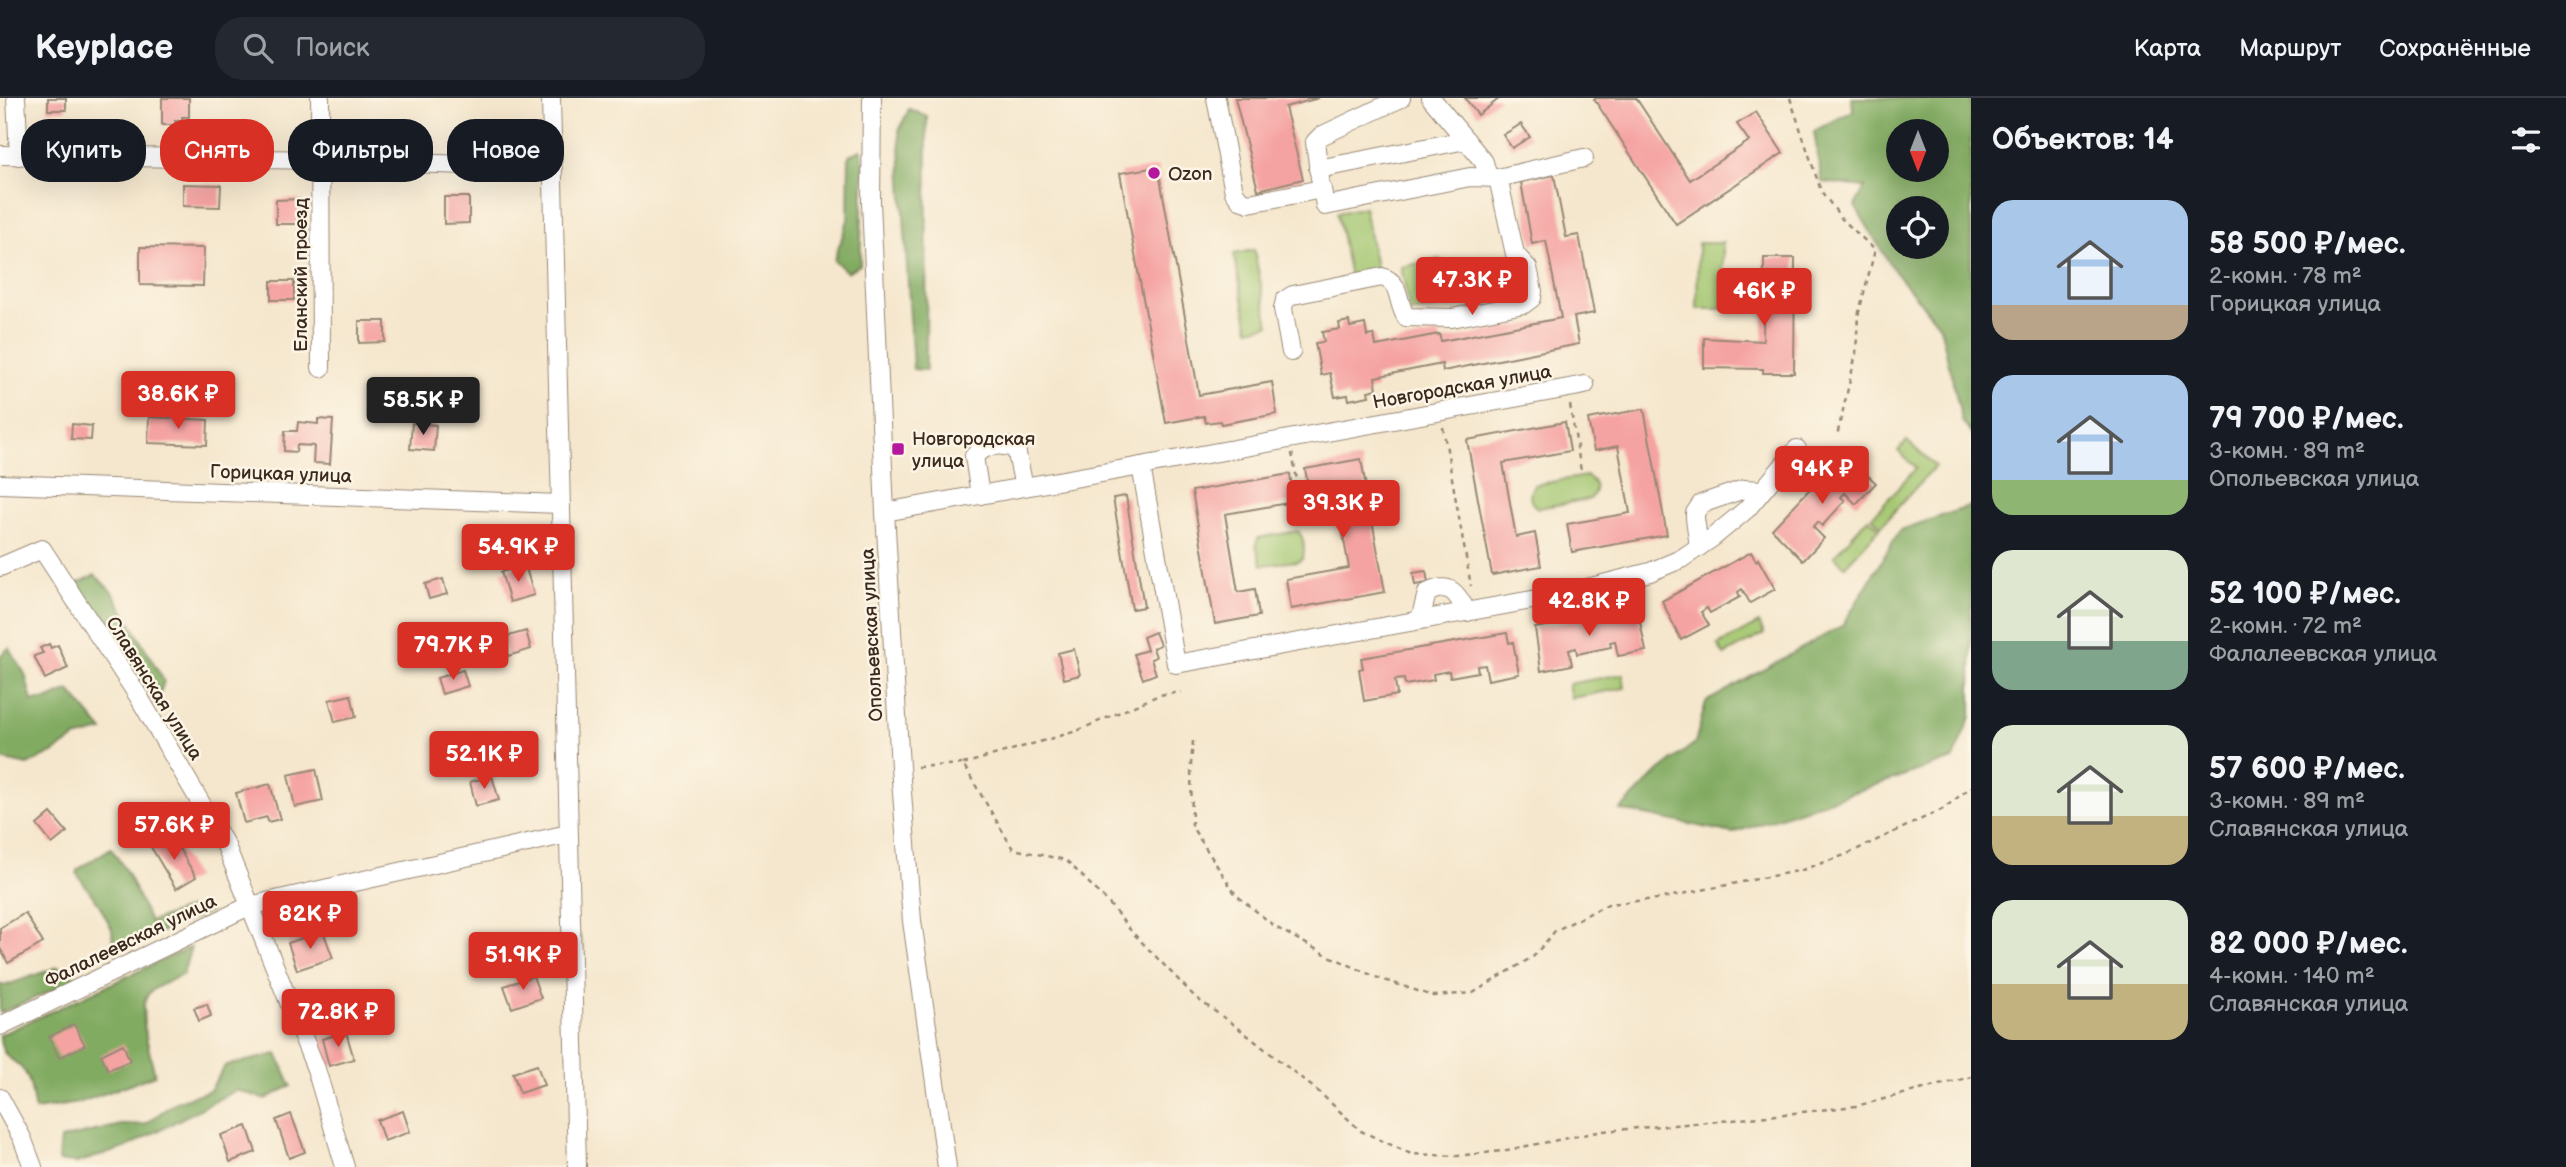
<!DOCTYPE html>
<html lang="ru">
<meta charset="utf-8">
<style>
:root{--surface:#171b24;--page:#242831;--text:#f1f3f6;--muted:#9ea1a6;--line:#363941;--accent:#d93025}
body{margin:0;font-family:"Balsamiq Sans",sans-serif;background:var(--page);color:var(--text);height:100vh;display:flex;flex-direction:column;font-size:26px;white-space:nowrap}
*{box-sizing:border-box;margin:0}
p{font-size:23px;color:var(--muted)}
.icon{flex:none;width:38px;height:38px;fill:none;stroke:currentColor;stroke-width:2;stroke-linecap:round;stroke-linejoin:round}
.map{position:relative;flex:1;overflow:hidden}
.drawer{display:flex;flex-direction:column;background:var(--surface);width:595px}
.drawer>*{flex:none}
.top-card{position:absolute;left:21px;top:21px;width:665px;height:63px;display:flex;gap:14px}
.needle{width:46px;rotate:180deg}
.tools{position:absolute;left:1886px;top:21px;display:grid;gap:14px}
.tools a{display:grid;place-items:center;width:63px;height:63px;border-radius:50%;background:var(--surface);box-shadow:0 7px 28px #0002;font-size:35px}
.price{position:absolute;translate:-50% -60px;padding:0 16px;border-radius:7px;background:var(--accent);color:#fff;font-size:23px;line-height:46px;filter:drop-shadow(0 2px 4px #0008)}
.price::after{content:'';position:absolute;left:50%;top:42px;width:21px;height:16px;margin-left:-10px;background:inherit;clip-path:polygon(0 0,100% 0,50% 100%)}
.price.selected{background:#222;color:#fff}
ul{padding:0;list-style:none}
li{display:flex;align-items:center;gap:21px;height:175px;padding:0 21px}
li span{display:grid;place-items:center;flex:none;width:196px;height:140px;border-radius:21px;color:#555}
li>.icon{margin-inline-start:auto}
span .icon{width:84px;height:84px;fill:#fffc;stroke-width:1}
li b{font-size:30px}
h2{display:flex;justify-content:space-between;align-items:center;height:84px;padding:0 21px;font-size:30px}
.chip{padding:0 24px;border-radius:28px;background:var(--surface);box-shadow:0 7px 28px #0002;font-size:24px;line-height:63px}
.chip.selected{background:var(--accent);color:#fff}
header{display:flex;align-items:center;gap:42px;box-sizing:border-box;height:98px;padding:0 35px;background:var(--surface);border-bottom:2px solid var(--line)}
header strong{font-size:33px}
nav{display:flex;gap:38px;margin-inline-start:auto;font-size:24px}
.search{width:490px;height:63px;background:var(--page);display:flex;align-items:center;gap:18px;box-sizing:border-box;padding:0 24px;border-radius:28px;color:var(--muted);font-size:26px}
main{display:flex;flex:1;min-height:0}
.map>svg:first-child{display:block}
.green{fill:#a3c66f;stroke:#6f7846;stroke-width:2}
.forest{fill:#82ab62;stroke:#5e6a40;stroke-width:2;fill-rule:evenodd}
.building{fill:#f5a3a2}
.lines{fill:none;stroke-linecap:round;stroke-linejoin:round}
.minor-casing{stroke:#988876;stroke-width:20}
.path{stroke:#988876;stroke-width:2.5;stroke-dasharray:5 5;stroke-linecap:butt}
.minor{stroke:#fff;stroke-width:18}
.poi-dot{fill:#b5179e;stroke:#fcf5e5;stroke-width:2.5}
.labels{text-anchor:middle;stroke-width:5;stroke-linejoin:round;paint-order:stroke}
.poi-label{font-size:19px;fill:#3b2a1e;stroke:#fcf5e5;text-anchor:start}
.street-label{font-size:19px;fill:#3b2a1e;stroke:#fcf5e5}
</style>
<header>
<strong>Keyplace</strong>
<div class="search"><svg class="icon" aria-label="search" viewBox="0 0 24 24"><circle cx="10" cy="10" r="6"/><path d="M15 15l6 6"/></svg>Поиск</div>
<nav><a>Карта</a><a>Маршрут</a><a>Сохранённые</a></nav>
</header>
<main>
<div class="map">
<svg width="1971" height="1069" viewBox="0 0 1971 1069">
<rect width="100%" height="100%" fill="#fcf5e5"/>
<filter id="ink" filterUnits="userSpaceOnUse"><feTurbulence type="fractalNoise" baseFrequency=".0143" numOctaves="2"/><feDisplacementMap in="SourceGraphic" scale="14" xChannelSelector="R" yChannelSelector="G"/><feConvolveMatrix kernelMatrix="1 2 1 2 8 2 1 2 1" color-interpolation-filters="sRGB"/></filter>
<filter id="wash" filterUnits="userSpaceOnUse"><feTurbulence type="fractalNoise" baseFrequency=".00686" numOctaves="4" result="noise"/><feDisplacementMap in="SourceGraphic" scale="28" xChannelSelector="R" yChannelSelector="G"/><feGaussianBlur stdDeviation="1.57" result="paint"/><feColorMatrix in="noise" values="0 0 0 0 0 0 0 0 0 0 0 0 0 0 0 0 0 1.4 0 .05"/><feComposite in="paint" operator="in"/></filter>
<g filter="url(#wash)">
<rect width="100%" height="100%" fill="#f5e7cd"/>
<g class="green">
<polygon points="1364,109 1377,174 1350,179 1337,115"/>
<polygon points="1698,145 1723,145 1723,211 1697,211"/>
<polygon points="1254,152 1269,227 1249,231 1234,156"/>
<polygon points="1441,161 1446,186 1521,172 1523,187 1449,202 1450,207 1410,215 1401,169"/>
<polygon points="1907,343 1935,368 1881,428 1872,419 1916,370 1898,353"/>
<path d="M 1586,378 C 1597,383 1598,393 1590,401 L 1538,410 C 1529,405 1528,396 1534,387 Z"/>
<polygon points="1868,420 1880,430 1845,468 1834,458"/>
<path d="M 1298,433 C 1304,440 1305,451 1303,460 L 1298,463 L 1262,467 L 1256,447 L 1258,440 Z"/>
<polygon points="1759,525 1764,536 1724,557 1718,547"/>
<polygon points="1623,576 1625,590 1571,600 1568,586"/>
</g>
<g class="forest">
<path d="M 1852,0 L 1971,0 L 1971,336 L 1962,323 L 1940,228 L 1893,171 L 1855,108 L 1865,89 L 1822,84 L 1814,33 L 1853,13 ZM 1899,33 L 1937,33 L 1937,72 L 1899,72 ZM 1899,110 L 1937,110 L 1937,149 L 1899,149 Z"/>
<polygon points="909,11 927,18 926,272 913,271 899,32"/>
<polygon points="861,52 864,65 860,167 847,174 834,162 848,122 849,57"/>
<polygon points="1971,408 1971,618 1953,661 1733,735 1620,712 1659,673 1695,645 1706,604 1843,527 1900,432"/>
<polygon points="95,477 114,496 164,583 156,607 76,486"/>
<polygon points="9,550 25,576 32,603 49,601 69,592 103,633 75,640 53,655 27,667 0,661 0,558"/>
<polygon points="111,750 126,773 150,824 189,810 210,814 113,853 112,831 100,808 77,776 77,772"/>
<path d="M 191,849 L 183,876 C 173,882 157,887 149,895 C 135,910 151,958 155,977 L 78,1005 L 35,1012 C 32,1002 32,988 27,978 C 19,960 0,964 0,937 Z"/>
<polygon points="58,869 78,881 0,915 0,886 4,888"/>
<polygon points="277,956 291,988 265,1001 236,992 125,1050 76,1065 58,1063 60,1041 121,1027 145,1026 176,1004 210,992 225,968"/>
</g>
<g id="blocks">
<g class="building">
<rect x="48" y="0" width="18" height="12"/>
<polygon points="162,0 189,0 189,19 182,19 182,23 175,23 175,27 162,27"/>
<polygon points="1235,0 1319,0 1285,9 1303,81 1258,92"/>
<polygon points="1465,0 1500,0 1478,17"/>
<polygon points="1596,0 1636,0 1690,82 1749,43 1737,26 1756,14 1783,55 1676,126 1594,1"/>
<polygon points="1521,26 1530,39 1512,50 1503,37"/>
<polygon points="1158,69 1199,297 1272,284 1277,316 1221,326 1220,323 1206,325 1204,318 1166,325 1120,75"/>
<polygon points="1554,77 1566,139 1579,137 1594,215 1574,219 1579,246 1443,273 1442,266 1375,279 1377,291 1368,293 1369,298 1349,302 1348,297 1335,299 1330,275 1321,277 1315,245 1324,244 1322,234 1340,231 1339,225 1349,223 1350,229 1365,226 1367,238 1374,237 1376,248 1439,236 1441,243 1561,220 1546,143 1532,146 1521,84"/>
<polygon points="183,86 221,87 220,109 183,108"/>
<polygon points="444,99 469,99 469,125 444,126"/>
<polygon points="299,101 299,126 276,126 276,102"/>
<polygon points="140,149 204,150 203,188 140,187"/>
<polygon points="1764,160 1795,160 1794,275 1763,275 1763,271 1704,270 1704,240 1763,243"/>
<rect x="271" y="183" width="23" height="19"/>
<polygon points="359,223 385,223 385,244 359,245"/>
<polygon points="1644,311 1667,437 1572,454 1567,426 1630,415 1618,348 1594,353 1588,321"/>
<polygon points="149,319 208,322 207,347 148,345"/>
<polygon points="318,321 333,322 330,366 313,365 314,348 297,347 296,354 284,353 285,333 297,333 298,324 318,326"/>
<polygon points="1565,324 1570,353 1503,365 1516,439 1535,435 1541,468 1492,477 1467,342"/>
<polygon points="412,325 436,327 434,353 410,351"/>
<polygon points="72,326 92,328 91,342 71,341"/>
<polygon points="1842,357 1849,364 1851,362 1876,385 1856,406 1845,395 1841,399 1845,403 1822,428 1818,424 1813,429 1824,440 1803,463 1772,431"/>
<polygon points="1361,361 1385,494 1291,511 1286,481 1349,470 1336,398 1311,403 1305,371"/>
<polygon points="1290,376 1294,404 1225,416 1238,494 1255,491 1259,518 1215,526 1192,393"/>
<polygon points="1126,398 1144,509 1132,511 1113,400"/>
<polygon points="1751,454 1756,463 1758,461 1775,491 1750,505 1742,491 1738,494 1740,499 1710,515 1707,510 1701,514 1709,527 1681,542 1662,503"/>
<polygon points="525,467 534,497 510,504 501,474"/>
<polygon points="1426,473 1428,485 1415,487 1413,475"/>
<polygon points="443,481 447,496 429,501 425,486"/>
<polygon points="1635,511 1637,520 1639,519 1646,553 1618,558 1615,543 1610,544 1611,549 1577,556 1576,550 1569,552 1572,567 1541,573 1535,530"/>
<polygon points="526,533 531,551 508,558 502,540"/>
<polygon points="1155,534 1160,547 1153,550 1156,559 1151,561 1156,576 1143,581 1134,556 1147,552 1143,539"/>
<polygon points="1507,535 1509,545 1513,544 1519,576 1488,582 1485,567 1477,568 1478,574 1450,579 1449,573 1433,576 1434,582 1405,587 1404,581 1395,582 1397,597 1364,603 1359,571 1363,570 1361,560"/>
<polygon points="49,546 51,550 58,547 68,570 45,581 34,558 43,555 40,550"/>
<polygon points="1074,551 1080,577 1064,581 1058,555"/>
<polygon points="463,572 468,588 442,596 437,580"/>
<polygon points="351,597 356,619 335,624 329,602"/>
<polygon points="316,671 323,703 295,709 288,677"/>
<polygon points="492,678 499,702 476,708 470,684"/>
<polygon points="270,686 280,721 268,724 267,719 244,725 236,695"/>
<polygon points="51,715 67,734 52,746 37,727"/>
<polygon points="171,737 196,779 176,791 151,749"/>
<polygon points="25,815 43,845 8,865 0,850 0,830"/>
<polygon points="323,833 333,860 297,872 288,845"/>
<polygon points="533,878 541,900 512,910 504,888"/>
<polygon points="207,906 211,918 199,923 194,910"/>
<polygon points="74,926 85,947 59,960 49,939"/>
<polygon points="346,934 354,961 329,968 322,941"/>
<polygon points="123,946 130,963 108,972 101,957"/>
<polygon points="537,967 544,987 520,995 513,975"/>
<polygon points="403,1013 410,1034 384,1043 377,1022"/>
<polygon points="291,1016 305,1054 289,1060 276,1022"/>
<polygon points="247,1028 256,1054 230,1064 221,1037"/>
</g>
</g>
</g>
<g filter="url(#ink)">
<use href="#blocks" fill-opacity="0" stroke="#988876" stroke-width="2"/>
<g class="lines">
<g class="minor-casing">
<g id="minor">
<polyline points="16,0 19,58"/>
<polyline points="320,0 321,270"/>
<polyline points="551,0 577,1069"/>
<polyline points="872,0 871,104 885,414 900,669 912,823 947,1069"/>
<polyline points="1216,0 1234,94 1240,102 1249,105 1322,91 1325,108 1470,79 1498,80 1584,60"/>
<polyline points="1431,0 1484,64 1488,79"/>
<polyline points="0,57 320,62 551,70"/>
<polyline points="1318,71 1466,42"/>
<polyline points="1320,80 1315,44 1321,38 1401,0"/>
<path d="M 1291,254 L 1283,211 L 1285,202 L 1293,197 L 1382,179 C 1402,185 1396,203 1406,219 L 1452,220 L 1524,206 L 1532,200 L 1533,193 L 1528,170 L 1515,156 L 1498,80"/>
<polyline points="1141,368 1585,287"/>
<polyline points="0,386 560,406"/>
<path d="M 980,397 L 974,358 C 986,346 1001,345 1016,351 L 1024,389"/>
<polyline points="885,414 1141,368 1176,566 1560,497 1650,474 1681,461 1712,440 1747,411 1797,351"/>
<polyline points="1699,449 1695,420 1695,415 1701,406 1744,391 1762,392"/>
<polyline points="0,469 42,451 137,596 226,748 316,971 345,1069"/>
<path d="M 1420,522 L 1427,495 C 1451,483 1456,495 1467,514"/>
<polyline points="0,928 249,808 568,736"/>
<polyline points="0,1000 22,1040 33,1069"/>
</g>
</g>
<g class="path">
<polyline points="1790,0 1821,93 1842,121 1875,152 1858,218 1856,256 1837,338"/>
<polyline points="1570,307 1581,373"/>
<polyline points="1443,329 1471,488"/>
<polyline points="1292,355 1304,421"/>
<polyline points="1193,643 1191,666 1192,729 1236,797 1277,830 1323,855 1378,880 1433,898 1473,895 1534,858 1555,833 1608,806 1657,801 1802,772 1845,757 1943,711 1971,689"/>
<polyline points="963,666 1077,633 1159,597 1181,594"/>
<polyline points="917,669 963,666 1013,751 1066,762 1106,802 1132,834 1196,900 1237,929 1319,994 1361,1033 1411,1056 1457,1058 1502,1053 1603,1033 1732,1022 1856,1008 1971,979"/>
</g>
<use href="#minor" class="minor"/>
</g>
</g>
<g class="poi-dot">
<circle cx="1154" cy="75" r="7"/>
<rect x="891" y="344" width="14" height="14" rx="3.5"/>
</g>
<g class="labels">
<g class="poi-label">
<text x="1168" y="82">Ozon</text>
<text x="912" y="347">Новгородская<tspan x="912" dy="22">улица</tspan></text>
</g>
<g class="street-label">
<text transform="translate(300 177) rotate(-90)" y="7">Еланский проезд</text>
<text transform="translate(1462 288) rotate(-10)" y="7">Новгородская улица</text>
<text transform="translate(281 375) rotate(2)" y="7">Горицкая улица</text>
<text transform="translate(871 537) rotate(-93)" y="7">Опольевская улица</text>
<text transform="translate(155 590) rotate(58)" y="7">Славянская улица</text>
<text transform="translate(130 842) rotate(-26)" y="7">Фалалеевская улица</text>
</g>
</g>
</svg>
<div class="tools">
<a><svg class="needle" viewBox="-14 -14 28 28"><path d="M0-13l5 13h-10z" fill="#e53935"/><path d="M0 13l5-13h-10z" fill="#9ea1a6"/></svg></a>
<a><svg class="icon" aria-label="locate" viewBox="0 0 24 24"><circle cx="12" cy="12" r="6"/><path d="M12 2v4M12 18v4M2 12h4M18 12h4"/></svg></a>
</div>
<b class="price" style="left:1472px;top:219px">47.3K ₽</b>
<b class="price" style="left:1764px;top:230px">46K ₽</b>
<b class="price" style="left:178px;top:333px">38.6K ₽</b>
<b class="price selected" style="left:423px;top:339px">58.5K ₽</b>
<b class="price" style="left:1822px;top:408px">94K ₽</b>
<b class="price" style="left:1343px;top:442px">39.3K ₽</b>
<b class="price" style="left:518px;top:486px">54.9K ₽</b>
<b class="price" style="left:1589px;top:540px">42.8K ₽</b>
<b class="price" style="left:453px;top:584px">79.7K ₽</b>
<b class="price" style="left:484px;top:693px">52.1K ₽</b>
<b class="price" style="left:174px;top:764px">57.6K ₽</b>
<b class="price" style="left:310px;top:853px">82K ₽</b>
<b class="price" style="left:523px;top:894px">51.9K ₽</b>
<b class="price" style="left:338px;top:951px">72.8K ₽</b>
<div class="top-card">
<a class="chip">Купить</a>
<a class="chip selected">Снять</a>
<a class="chip">Фильтры</a>
<a class="chip">Новое</a>
</div>
</div>
<section class="drawer">
<h2>Объектов: 14<svg class="icon" aria-label="filters" viewBox="0 0 24 24"><path d="M4 7h16M4 17h16"/><circle cx="9" cy="7" r="2"/><circle cx="15" cy="17" r="2"/></svg></h2>
<ul>
<li><span style="background:linear-gradient(#a9c7e8 75%,#b9a48a 0)"><svg class="icon" aria-label="home" viewBox="0 0 24 24"><path d="M3 11l9-7 9 7M6 9v11h12V9"/></svg></span><div><b>58 500 ₽/мес.</b><p>2-комн. · 78 m²</p><p>Горицкая улица</p></div></li>
<li><span style="background:linear-gradient(#a9c7e8 75%,#8fb573 0)"><svg class="icon" aria-label="home" viewBox="0 0 24 24"><path d="M3 11l9-7 9 7M6 9v11h12V9"/></svg></span><div><b>79 700 ₽/мес.</b><p>3-комн. · 89 m²</p><p>Опольевская улица</p></div></li>
<li><span style="background:linear-gradient(#dfe7d0 65%,#7fa58c 0)"><svg class="icon" aria-label="home" viewBox="0 0 24 24"><path d="M3 11l9-7 9 7M6 9v11h12V9"/></svg></span><div><b>52 100 ₽/мес.</b><p>2-комн. · 72 m²</p><p>Фалалеевская улица</p></div></li>
<li><span style="background:linear-gradient(#dfe7d0 65%,#c2b280 0)"><svg class="icon" aria-label="home" viewBox="0 0 24 24"><path d="M3 11l9-7 9 7M6 9v11h12V9"/></svg></span><div><b>57 600 ₽/мес.</b><p>3-комн. · 89 m²</p><p>Славянская улица</p></div></li>
<li><span style="background:linear-gradient(#dfe7d0 60%,#c2b280 0)"><svg class="icon" aria-label="home" viewBox="0 0 24 24"><path d="M3 11l9-7 9 7M6 9v11h12V9"/></svg></span><div><b>82 000 ₽/мес.</b><p>4-комн. · 140 m²</p><p>Славянская улица</p></div></li>
</ul>
</section>
</main>
